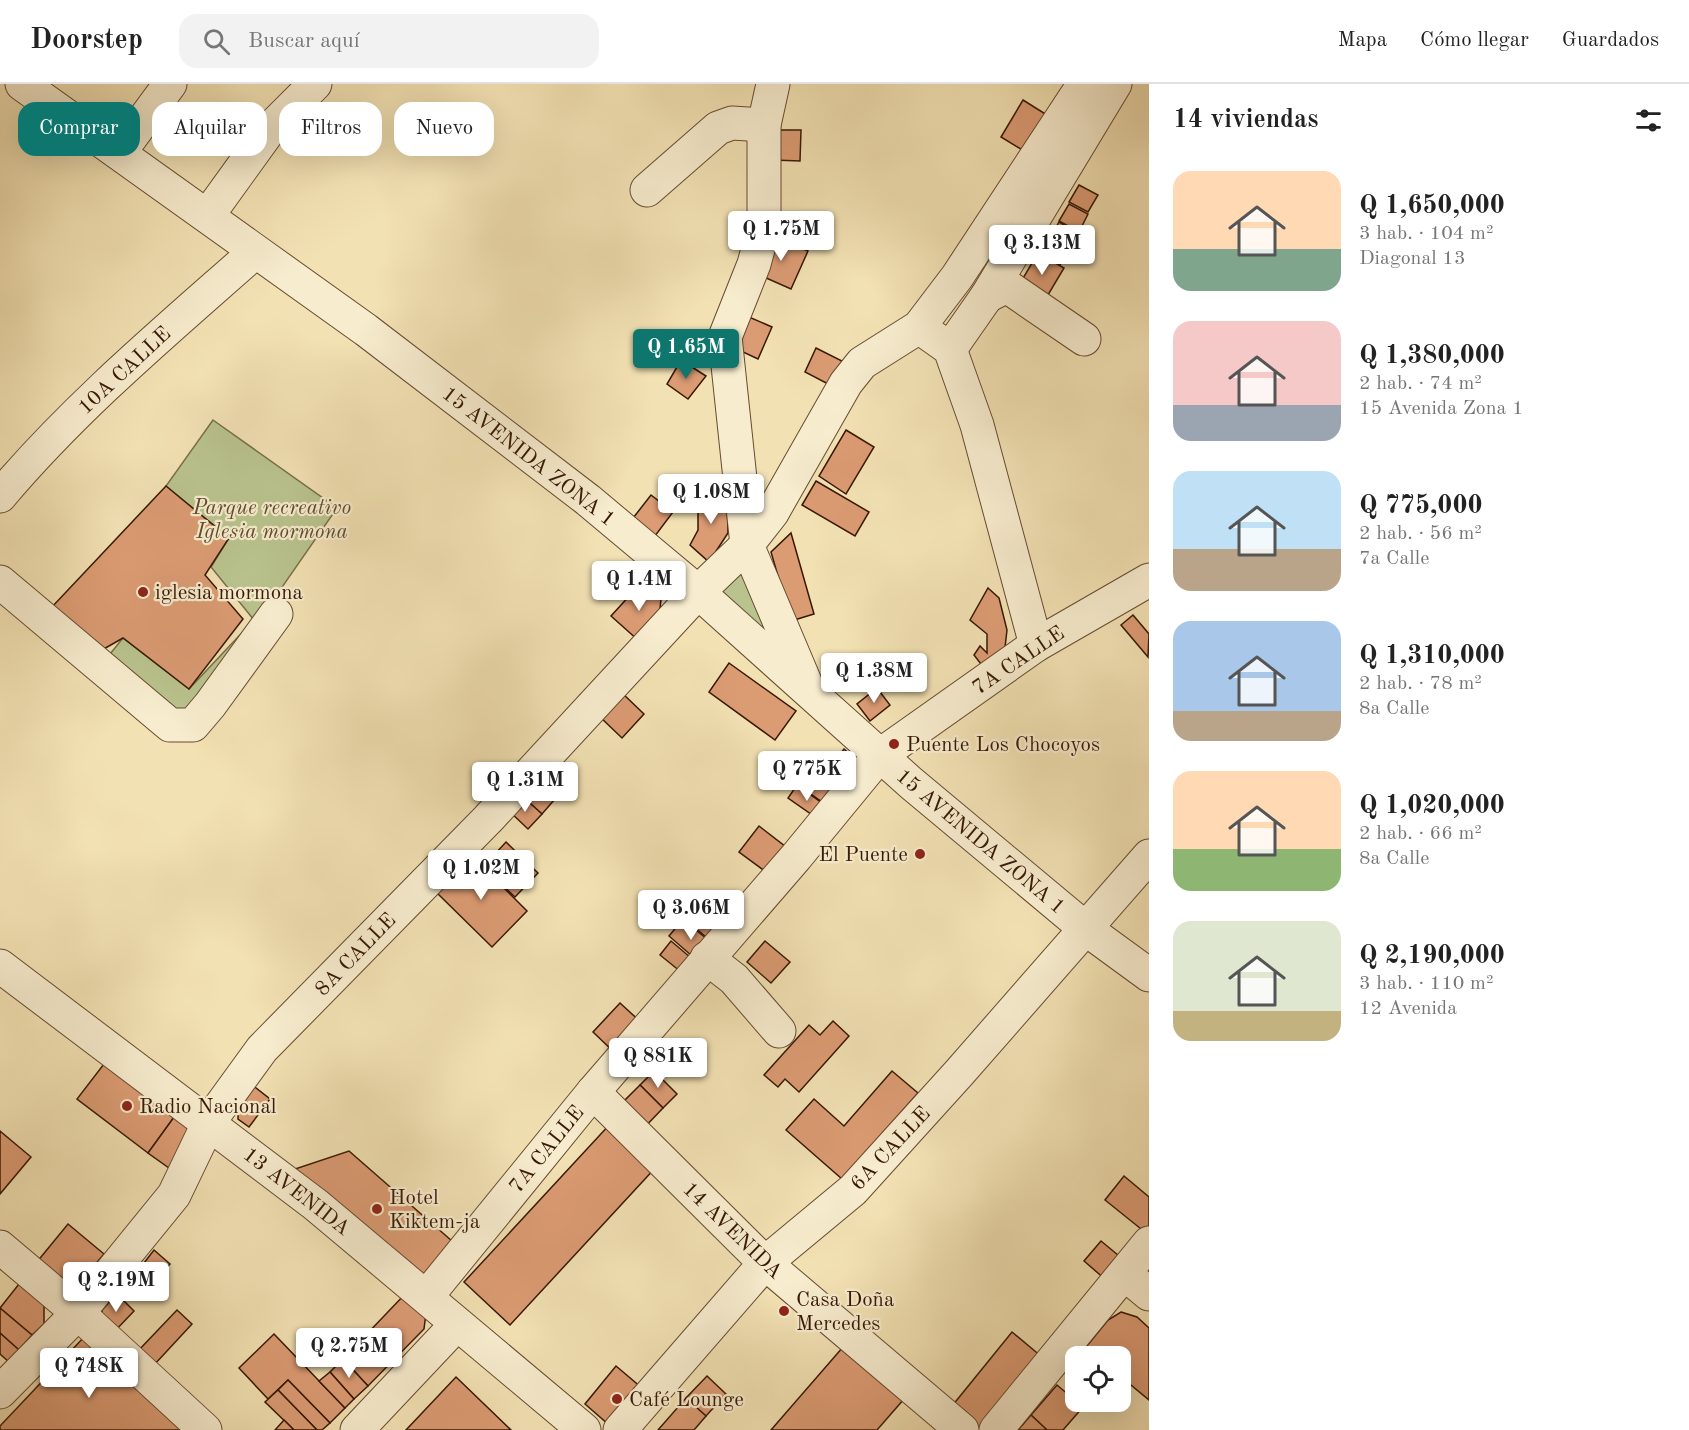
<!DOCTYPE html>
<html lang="es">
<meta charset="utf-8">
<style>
:root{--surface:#fff;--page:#f2f2f2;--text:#222;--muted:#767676;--line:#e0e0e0;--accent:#0f766e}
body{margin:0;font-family:"Old Standard TT",serif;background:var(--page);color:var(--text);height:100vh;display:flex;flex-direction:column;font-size:22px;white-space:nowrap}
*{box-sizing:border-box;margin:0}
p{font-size:20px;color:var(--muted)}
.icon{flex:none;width:33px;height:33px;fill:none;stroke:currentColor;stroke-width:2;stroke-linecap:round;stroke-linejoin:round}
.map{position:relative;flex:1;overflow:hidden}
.details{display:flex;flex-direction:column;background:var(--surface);width:540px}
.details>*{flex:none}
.banner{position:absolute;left:18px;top:18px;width:570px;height:54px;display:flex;gap:12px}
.buttons{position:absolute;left:1065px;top:1262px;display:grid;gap:12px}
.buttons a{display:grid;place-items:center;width:66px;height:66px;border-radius:12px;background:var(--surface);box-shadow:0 6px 24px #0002;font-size:30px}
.price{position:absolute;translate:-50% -51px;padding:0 14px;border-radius:6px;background:#fff;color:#222;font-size:20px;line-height:39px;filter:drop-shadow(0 2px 3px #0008)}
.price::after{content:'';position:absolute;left:50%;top:36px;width:18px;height:14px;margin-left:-9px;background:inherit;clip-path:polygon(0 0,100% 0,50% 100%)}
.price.active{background:var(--accent);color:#fff}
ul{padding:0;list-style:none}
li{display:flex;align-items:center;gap:18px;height:150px;padding:0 24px}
li span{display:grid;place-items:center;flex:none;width:168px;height:120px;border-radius:18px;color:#555}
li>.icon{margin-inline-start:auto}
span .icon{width:72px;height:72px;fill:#fffc;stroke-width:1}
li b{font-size:26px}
h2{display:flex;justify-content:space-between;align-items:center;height:72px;padding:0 24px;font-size:26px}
.chip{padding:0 21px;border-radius:18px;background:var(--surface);box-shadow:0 6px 24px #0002;font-size:21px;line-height:54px}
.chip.active{background:var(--accent);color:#fff}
header{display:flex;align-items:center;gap:36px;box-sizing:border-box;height:84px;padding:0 30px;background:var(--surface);border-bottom:2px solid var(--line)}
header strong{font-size:28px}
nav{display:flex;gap:33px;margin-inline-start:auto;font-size:21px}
.search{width:420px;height:54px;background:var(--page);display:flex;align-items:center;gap:15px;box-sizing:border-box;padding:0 21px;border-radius:18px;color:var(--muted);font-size:22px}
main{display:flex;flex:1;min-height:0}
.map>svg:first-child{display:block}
.green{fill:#b9c38d;stroke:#786e49;stroke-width:1.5}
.building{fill:#db9b73;stroke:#371805;stroke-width:1.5}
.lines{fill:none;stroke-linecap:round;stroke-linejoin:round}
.minor-casing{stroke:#664a30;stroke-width:35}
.minor{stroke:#f7ecce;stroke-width:33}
.poi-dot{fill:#8f2418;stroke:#f7ecce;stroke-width:2}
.labels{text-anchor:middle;stroke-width:4.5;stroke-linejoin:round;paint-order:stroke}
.street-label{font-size:21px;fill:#371805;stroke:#f7ecce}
.park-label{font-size:21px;font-style:italic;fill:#5e4b2e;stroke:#f7ecce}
.poi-label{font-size:21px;fill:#371805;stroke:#f7ecce;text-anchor:start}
</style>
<header>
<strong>Doorstep</strong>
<div class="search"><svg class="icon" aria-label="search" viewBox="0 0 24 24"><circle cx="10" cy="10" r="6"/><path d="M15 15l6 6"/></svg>Buscar aquí</div>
<nav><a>Mapa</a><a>Cómo llegar</a><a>Guardados</a></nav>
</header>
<main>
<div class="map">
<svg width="1149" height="1346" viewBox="0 0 1149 1346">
<rect width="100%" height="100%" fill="#f2e1b3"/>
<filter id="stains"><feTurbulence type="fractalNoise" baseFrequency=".00333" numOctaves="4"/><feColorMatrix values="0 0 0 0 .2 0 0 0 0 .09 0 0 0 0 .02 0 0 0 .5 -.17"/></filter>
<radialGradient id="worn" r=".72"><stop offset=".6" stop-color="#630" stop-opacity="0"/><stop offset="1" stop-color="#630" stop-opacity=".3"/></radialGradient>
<g class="green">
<polygon points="213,336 337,424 187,640 106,575 123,554 189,605 254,536 211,483 229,454 166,402"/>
<polygon points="744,474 776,553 712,507"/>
</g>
<g class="building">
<polygon points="1023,16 1047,31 1024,67 1001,53"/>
<polygon points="775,46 801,46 800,77 774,76"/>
<polygon points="1079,101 1098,111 1088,128 1069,118"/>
<polygon points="1069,120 1088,130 1079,148 1059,137"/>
<polygon points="1059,138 1078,149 1060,181 1041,170"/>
<polygon points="772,151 808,167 791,205 755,189"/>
<polygon points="1038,169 1064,184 1045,216 1019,201"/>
<polygon points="742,230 772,243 758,275 728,261"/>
<polygon points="816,264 842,277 830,301 805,288"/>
<polygon points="681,276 706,292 688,315 667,300"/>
<polygon points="846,346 874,363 846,410 819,392"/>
<polygon points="816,397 869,428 855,452 802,421"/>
<polygon points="166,402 229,454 205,491 243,535 189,605 123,554 95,570 51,524"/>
<polygon points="651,411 673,428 652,456 630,438"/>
<polygon points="727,411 728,449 709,478 690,461 698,446 698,413"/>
<polygon points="791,449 814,530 791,537 771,468"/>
<polygon points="642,498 661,515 659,535 639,557 611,532"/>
<polygon points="988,504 999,514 1007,546 1004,572 984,584 974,571 980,562 987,569 987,550 970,536"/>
<polygon points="1133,531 1149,550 1148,573 1121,541"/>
<polygon points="729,579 796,627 775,656 709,608"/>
<polygon points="877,604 890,621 870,637 857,620"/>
<polygon points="620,607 644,630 622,654 598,631"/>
<polygon points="844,665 851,671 852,682 836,703 822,693"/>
<polygon points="808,686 839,708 828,722 798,701"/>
<polygon points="536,697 555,715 542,730 522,712"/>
<polygon points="797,701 826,722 818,735 788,714"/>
<polygon points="522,712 542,730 528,745 509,727"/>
<polygon points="759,742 786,763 766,788 739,768"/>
<polygon points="506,758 538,789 515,813 483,783"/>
<polygon points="471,771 527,827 492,863 435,807"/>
<polygon points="703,813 733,839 716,861 684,835"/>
<polygon points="683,835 714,861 699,878 669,852"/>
<polygon points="671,857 697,879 686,892 660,871"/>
<polygon points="765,857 790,878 771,899 747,878"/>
<polygon points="620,919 644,941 617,971 593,948"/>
<polygon points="833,937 849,952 799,1008 785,995 778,1003 764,991 809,941 820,951"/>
<polygon points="107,976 177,1029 148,1069 77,1015"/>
<polygon points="654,987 677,1010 663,1024 640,1001"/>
<polygon points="892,987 918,1009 842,1095 786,1046 814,1015 844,1042"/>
<polygon points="251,1000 270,1015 249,1043 238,1035 238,1017"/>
<polygon points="640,1001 663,1024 640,1048 623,1018"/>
<polygon points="177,1029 189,1037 190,1054 169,1084 148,1069"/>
<polygon points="611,1039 657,1082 510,1241 464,1198"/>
<polygon points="0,1047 31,1073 0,1110"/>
<polygon points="349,1067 460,1164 427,1201 295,1085"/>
<polygon points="1124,1092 1149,1113 1149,1144 1146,1149 1105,1116"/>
<polygon points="68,1140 104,1170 79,1200 60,1206 32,1184"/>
<polygon points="1101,1157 1124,1176 1106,1196 1084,1177"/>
<polygon points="154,1166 170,1180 159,1192 144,1179"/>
<polygon points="19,1200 44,1221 44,1240 32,1251 0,1224"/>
<polygon points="406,1209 426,1229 424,1245 368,1302 343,1275"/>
<polygon points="117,1210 134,1227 114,1248 102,1237 102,1226"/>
<polygon points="0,1224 32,1251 19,1266 0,1249"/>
<polygon points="177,1226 192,1240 154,1281 138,1267"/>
<polygon points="1121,1228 1137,1233 1149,1244 1149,1316 1120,1292 1120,1272 1096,1272 1086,1263 1108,1236"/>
<polygon points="1012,1248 1042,1273 983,1346 972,1346 948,1327"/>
<polygon points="0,1249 19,1266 9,1278 0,1270"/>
<polygon points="274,1250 345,1324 330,1339 288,1296 268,1315 239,1284"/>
<polygon points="85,1252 185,1346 0,1346 0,1342"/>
<polygon points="843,1263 904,1315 877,1346 771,1346"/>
<polygon points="343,1275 368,1302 354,1315 330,1288"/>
<polygon points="616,1282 649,1310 608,1340 585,1320"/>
<polygon points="330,1288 354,1315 345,1324 319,1297"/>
<polygon points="707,1292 726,1310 706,1332 686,1314"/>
<polygon points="456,1293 511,1346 406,1346"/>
<polygon points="288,1296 330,1339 322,1346 317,1346 278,1306"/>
<polygon points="1057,1301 1083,1323 1063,1346 1047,1346 1031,1331"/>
<polygon points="278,1306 317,1346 294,1346 265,1318"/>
<polygon points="686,1314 706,1332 694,1346 658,1346"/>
<polygon points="1031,1331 1047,1346 1018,1346"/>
<polygon points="284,1336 294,1346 275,1346"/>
</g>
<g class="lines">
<g class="minor-casing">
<g id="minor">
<polyline points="22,0 366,246 588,416 698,508 911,699 1086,845 1149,891"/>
<polyline points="773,0 764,41 764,143 754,180 725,253 747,461 805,598"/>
<polyline points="120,68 170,0"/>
<polyline points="647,106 718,44 732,39 764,41"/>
<polyline points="208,131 270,45 315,0"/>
<polyline points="987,212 1003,204 1011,205 1084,255"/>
<polyline points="919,243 950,265 977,341 1036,561"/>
<polyline points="950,265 987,212 1115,0"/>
<path d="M 0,412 C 76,322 167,246 255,168"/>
<polyline points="0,498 170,641 193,641 210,621 276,530"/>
<polyline points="707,874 734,895 779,947"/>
<polyline points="0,882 316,1121 584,1346"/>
<polyline points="593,1008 765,1179 962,1346"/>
<polyline points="0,1163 78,1229 205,1346"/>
<polyline points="1125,1190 1149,1210"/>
<polyline points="427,1212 593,1008 796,773 879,672 1036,561 1149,496"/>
<polyline points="0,1308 78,1229 174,1111 209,1038 262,965 488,735 698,508 747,461 772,429 846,299 862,279 919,243 957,193 1084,0"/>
<polyline points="357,1346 457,1240"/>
<polyline points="620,1346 765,1179 853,1106 959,989 1149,772"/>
<polyline points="996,1346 1149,1159"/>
</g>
</g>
<use href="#minor" class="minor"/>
</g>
<g class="poi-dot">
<circle cx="143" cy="508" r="6"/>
<circle cx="894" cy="660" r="6"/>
<circle cx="920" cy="770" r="6"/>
<circle cx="127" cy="1022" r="6"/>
<circle cx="377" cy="1125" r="6"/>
<circle cx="784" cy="1227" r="6"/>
<circle cx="617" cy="1315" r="6"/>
</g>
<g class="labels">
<g class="street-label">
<text transform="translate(124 286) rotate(-43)" y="7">10A CALLE</text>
<text transform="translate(529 372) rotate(38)" y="7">15 AVENIDA ZONA 1</text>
<text transform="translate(1018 576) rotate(-34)" y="7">7A CALLE</text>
<text transform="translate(981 757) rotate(40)" y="7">15 AVENIDA ZONA 1</text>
<text transform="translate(355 870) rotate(-46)" y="7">8A CALLE</text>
<text transform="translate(890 1064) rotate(-47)" y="7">6A CALLE</text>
<text transform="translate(546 1065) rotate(-51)" y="7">7A CALLE</text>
<text transform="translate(297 1107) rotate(38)" y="7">13 AVENIDA</text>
<text transform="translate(733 1146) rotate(44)" y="7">14 AVENIDA</text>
</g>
<g class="park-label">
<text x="272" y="430">Parque recreativo<tspan x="272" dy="24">Iglesia mormona</tspan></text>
</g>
<g class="poi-label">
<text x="155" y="515">iglesia mormona</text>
<text x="906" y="667">Puente Los Chocoyos</text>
<text x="908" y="777" text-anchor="end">El Puente</text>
<text x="139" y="1029">Radio Nacional</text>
<text x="389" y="1120">Hotel<tspan x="389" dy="24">Kiktem-ja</tspan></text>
<text x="796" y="1222">Casa Doña<tspan x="796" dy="24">Mercedes</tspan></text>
<text x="629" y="1322">Café Lounge</text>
</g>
</g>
<rect width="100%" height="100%" filter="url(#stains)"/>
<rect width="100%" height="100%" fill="url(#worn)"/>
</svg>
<div class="buttons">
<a><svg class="icon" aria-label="locate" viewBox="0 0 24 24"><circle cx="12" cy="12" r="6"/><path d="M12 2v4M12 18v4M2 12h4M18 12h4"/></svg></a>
</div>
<b class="price" style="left:781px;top:178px">Q 1.75M</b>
<b class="price" style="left:1042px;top:192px">Q 3.13M</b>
<b class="price active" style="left:686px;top:296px">Q 1.65M</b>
<b class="price" style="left:711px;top:441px">Q 1.08M</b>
<b class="price" style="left:639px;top:528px">Q 1.4M</b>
<b class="price" style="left:874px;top:620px">Q 1.38M</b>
<b class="price" style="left:807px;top:718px">Q 775K</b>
<b class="price" style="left:525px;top:729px">Q 1.31M</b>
<b class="price" style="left:481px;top:817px">Q 1.02M</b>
<b class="price" style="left:691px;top:857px">Q 3.06M</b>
<b class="price" style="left:658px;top:1005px">Q 881K</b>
<b class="price" style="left:116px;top:1229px">Q 2.19M</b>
<b class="price" style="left:349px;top:1295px">Q 2.75M</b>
<b class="price" style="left:89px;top:1315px">Q 748K</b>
<div class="banner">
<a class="chip active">Comprar</a>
<a class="chip">Alquilar</a>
<a class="chip">Filtros</a>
<a class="chip">Nuevo</a>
</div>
</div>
<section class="details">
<h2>14 viviendas<svg class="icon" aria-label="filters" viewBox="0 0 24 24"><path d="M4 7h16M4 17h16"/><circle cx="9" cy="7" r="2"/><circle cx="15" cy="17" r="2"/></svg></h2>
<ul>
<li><span style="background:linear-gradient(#ffd9b3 65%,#7fa58c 0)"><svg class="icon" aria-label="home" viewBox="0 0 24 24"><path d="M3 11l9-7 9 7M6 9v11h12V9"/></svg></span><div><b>Q 1,650,000</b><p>3 hab. · 104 m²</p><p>Diagonal 13</p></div></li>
<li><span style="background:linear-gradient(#f6c9c9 70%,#9aa5b1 0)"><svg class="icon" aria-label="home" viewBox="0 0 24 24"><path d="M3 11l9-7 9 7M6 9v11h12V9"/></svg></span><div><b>Q 1,380,000</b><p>2 hab. · 74 m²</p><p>15 Avenida Zona 1</p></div></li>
<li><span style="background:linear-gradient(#bfe0f5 65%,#b9a48a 0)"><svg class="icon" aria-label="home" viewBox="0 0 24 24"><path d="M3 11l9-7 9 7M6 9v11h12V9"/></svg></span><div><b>Q 775,000</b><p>2 hab. · 56 m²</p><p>7a Calle</p></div></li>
<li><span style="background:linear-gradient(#a9c7e8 75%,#b9a48a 0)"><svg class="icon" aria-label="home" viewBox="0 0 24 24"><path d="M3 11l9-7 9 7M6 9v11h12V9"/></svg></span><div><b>Q 1,310,000</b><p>2 hab. · 78 m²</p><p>8a Calle</p></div></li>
<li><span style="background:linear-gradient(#ffd9b3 65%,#8fb573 0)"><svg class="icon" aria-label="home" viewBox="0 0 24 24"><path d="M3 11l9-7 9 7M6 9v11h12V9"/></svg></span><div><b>Q 1,020,000</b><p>2 hab. · 66 m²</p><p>8a Calle</p></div></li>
<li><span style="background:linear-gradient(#dfe7d0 75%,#c2b280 0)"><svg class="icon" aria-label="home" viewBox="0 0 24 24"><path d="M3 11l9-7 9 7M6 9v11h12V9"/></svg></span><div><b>Q 2,190,000</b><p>3 hab. · 110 m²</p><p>12 Avenida</p></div></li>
</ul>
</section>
</main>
